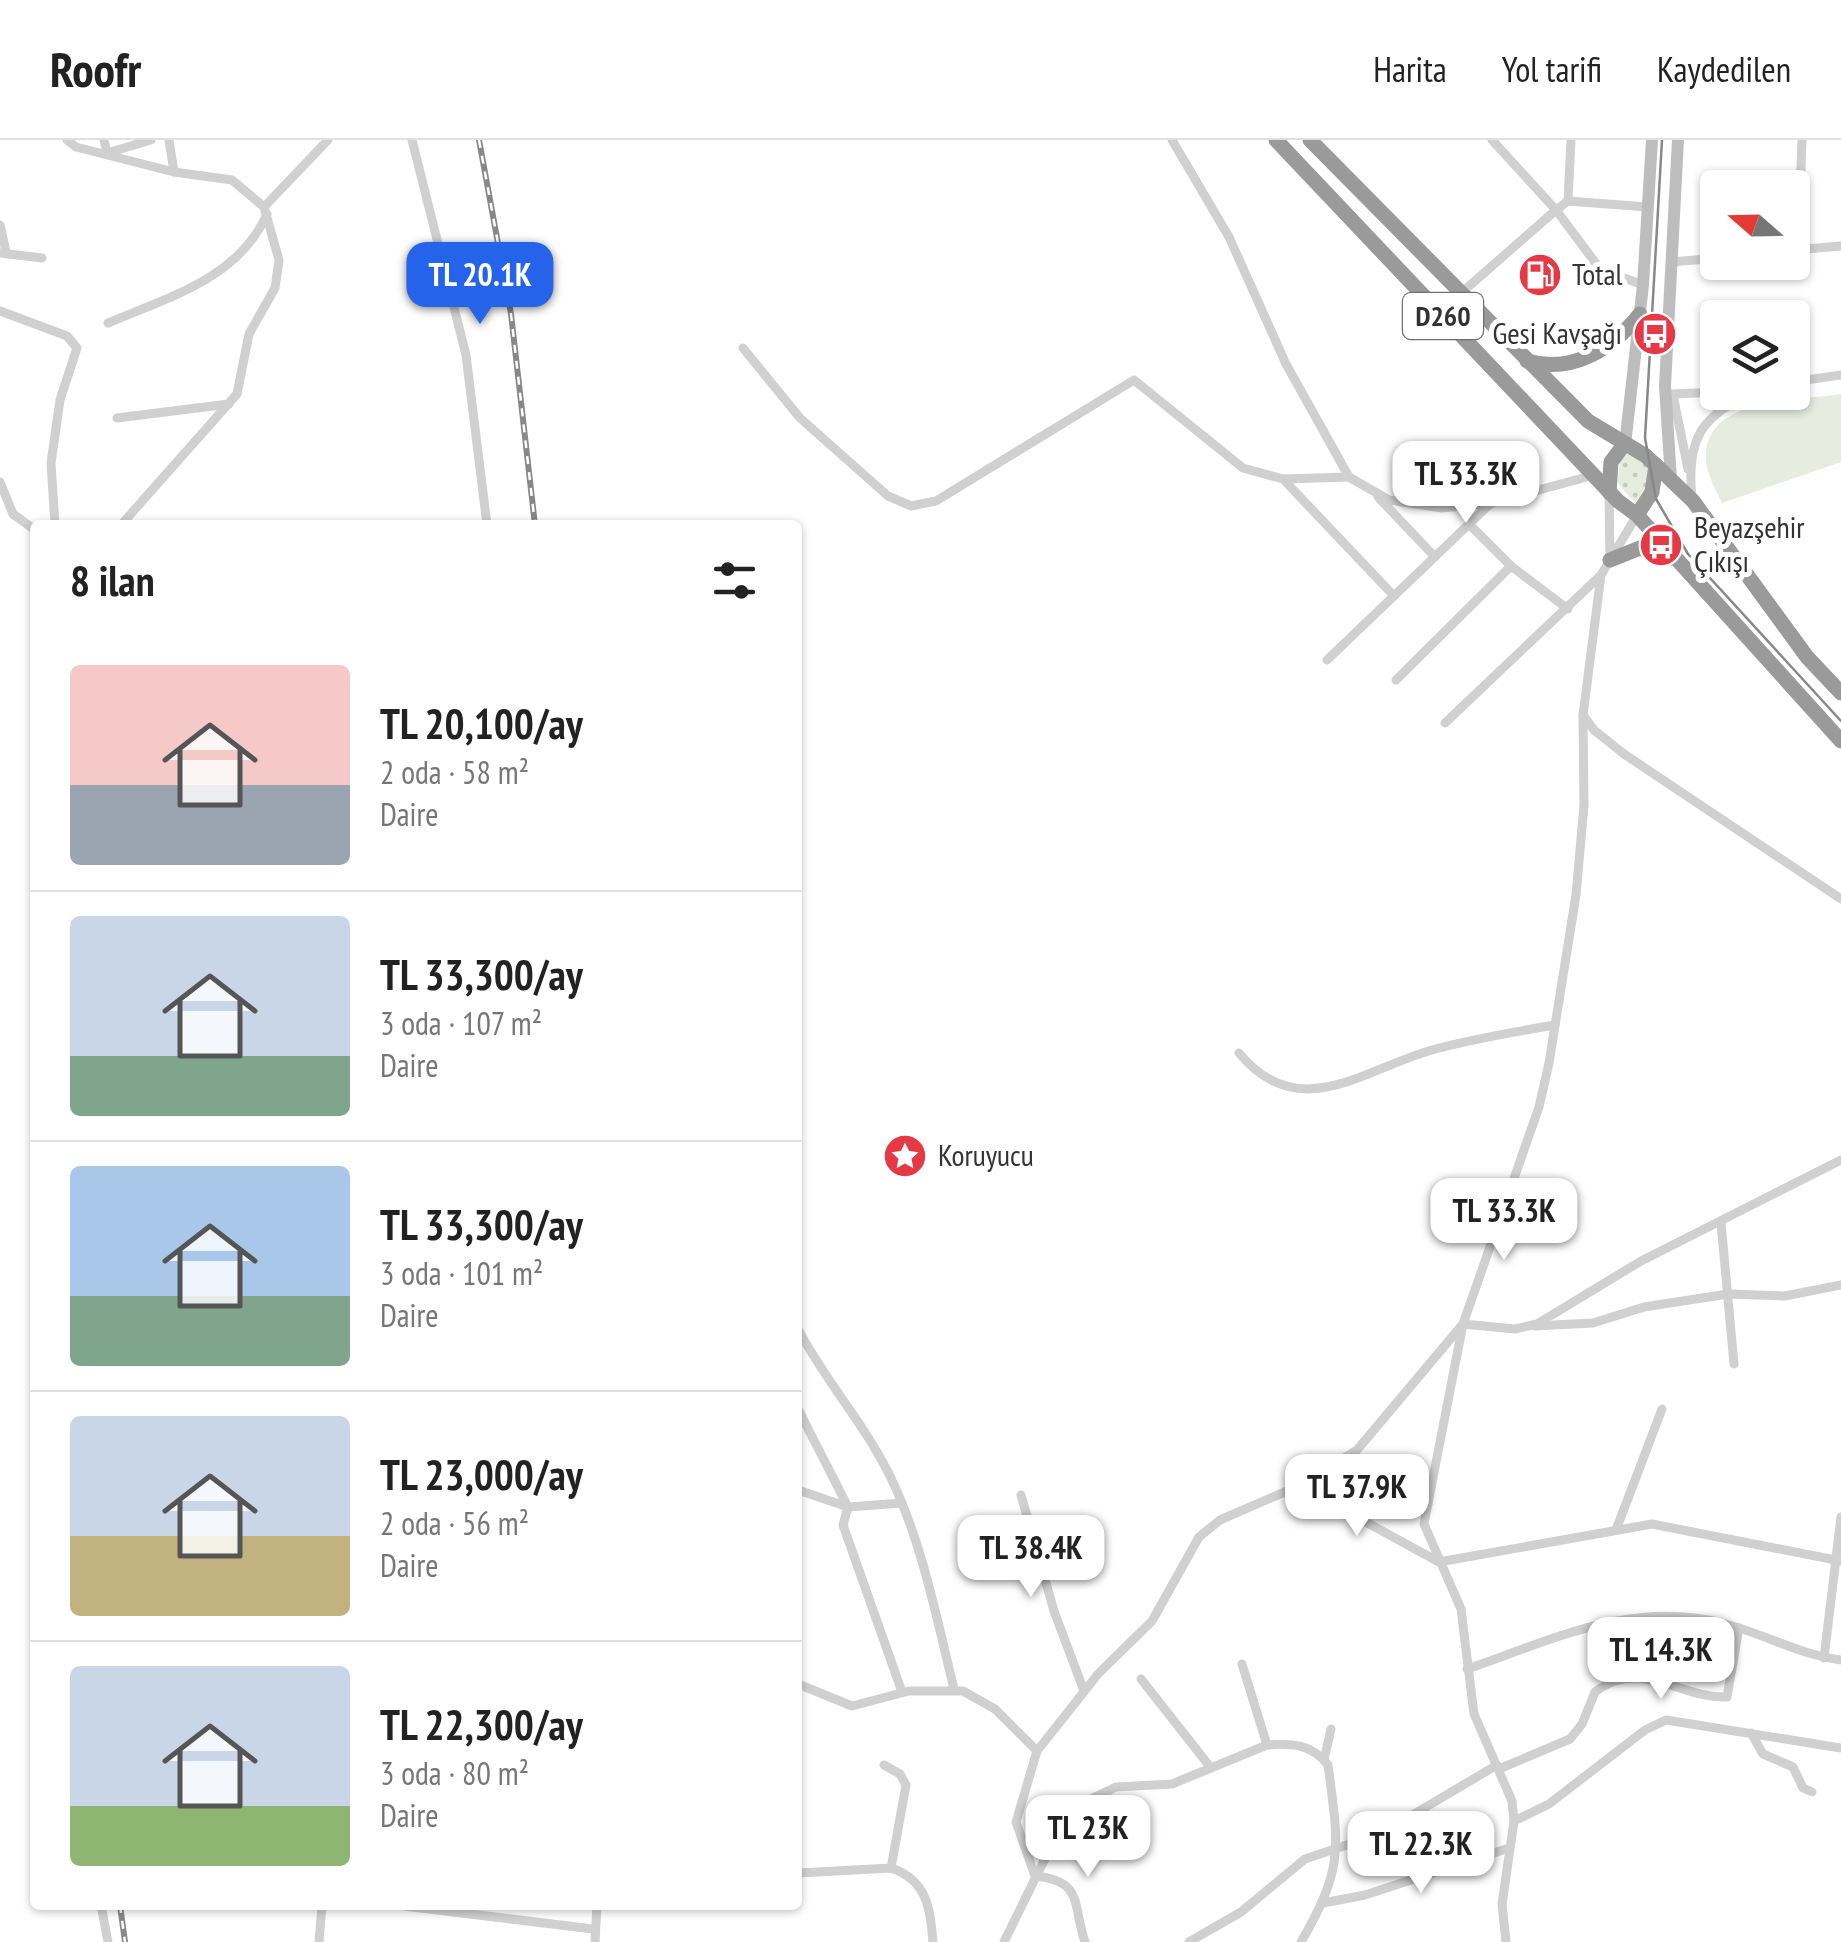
<!DOCTYPE html>
<html lang="tr">
<meta charset="utf-8">
<style>
:root{--surface:#fff;--page:#f2f2f2;--text:#222;--muted:#767676;--line:#e0e0e0;--accent:#2563eb}
body{margin:0;font-family:"PT Sans Narrow",sans-serif;background:var(--page);color:var(--text);height:100vh;display:flex;flex-direction:column;font-size:38px;white-space:nowrap}
*{box-sizing:border-box;margin:0}
p{font-size:32px;color:var(--muted)}
.icon{flex:none;width:55px;height:55px;fill:none;stroke:currentColor;stroke-width:2;stroke-linecap:round;stroke-linejoin:round}
.map{position:relative;flex:1;overflow:hidden}
.panel{position:absolute;left:30px;top:380px;width:772px;height:1390px;display:flex;flex-direction:column;background:var(--surface);border-radius:10px;box-shadow:0 2px 8px #0004}
.panel>*{flex:none}
.needle{width:65px;rotate:290deg}
.tools{position:absolute;left:1700px;top:30px;display:grid;gap:20px}
.tools a{display:grid;place-items:center;width:110px;height:110px;border-radius:10px;background:var(--surface);box-shadow:0 2px 8px #0004;font-size:50px}
.price{position:absolute;translate:-50% -85px;padding:0 22px;border-radius:20px;background:#fff;color:#222;font-size:32px;line-height:65px;filter:drop-shadow(0 2px 5px #0008)}
.price::after{content:'';position:absolute;left:50%;top:60px;width:30px;height:22px;margin-left:-15px;background:inherit;clip-path:polygon(0 0,100% 0,50% 100%)}
.price.active{background:var(--accent);color:#fff}
ul{padding:0;list-style:none}
li{display:flex;align-items:center;gap:30px;height:250px;padding:0 40px}
li+li{border-top:2px solid var(--line)}
li span{display:grid;place-items:center;flex:none;width:280px;height:200px;border-radius:10px;color:#555}
li>.icon{margin-inline-start:auto}
span .icon{width:120px;height:120px;fill:#fffc;stroke-width:1}
li b{font-size:42px}
h2{display:flex;justify-content:space-between;align-items:center;height:120px;padding:0 40px;font-size:42px}
header{display:flex;align-items:center;gap:60px;box-sizing:border-box;height:140px;padding:0 50px;background:var(--surface);border-bottom:2px solid var(--line)}
header strong{font-size:48px}
nav{display:flex;gap:55px;margin-inline-start:auto;font-size:35px}
.map>svg:first-child{display:block}
.grass{fill:url(#grass-dots)}
.park{fill:#e6ecdf}
.lines{fill:none;stroke-linecap:round;stroke-linejoin:round}
.street{stroke:#d0d0d0;stroke-width:9}
.secondary{stroke:#bdbdbd;stroke-width:12}
.highway{stroke:#9a9a9a;stroke-width:15}
.tram{stroke:#888;stroke-width:2.5}
.rail-casing{stroke:#888;stroke-width:6}
.rail{stroke:#fff;stroke-width:2.5;stroke-dasharray:8;stroke-linecap:butt}
.labels{text-anchor:middle;stroke-width:10;stroke-linejoin:round;paint-order:stroke}
.shield{fill:#fff;stroke:#707070;stroke-width:2.5}
.shield-label{font-size:28px;font-weight:bold;fill:#333}
.poi-label{font-size:30px;fill:#333;stroke:#fff;text-anchor:start}
</style>
<header>
<strong>Roofr</strong>
<nav><a>Harita</a><a>Yol tarifi</a><a>Kaydedilen</a></nav>
</header>
<div class="map">
<svg width="1841" height="1802" viewBox="0 0 1841 1802">
<defs>
<pattern id="grass-dots" width="8" height="8" patternUnits="userSpaceOnUse" patternTransform="scale(2.5)"><rect width="8" height="8" fill="#e6ecdf"/><path d="M2 2h.1M6 6h.1" fill="none" stroke="#c6cbc0" stroke-width="1.8" stroke-linecap="round"/></pattern>
</defs>
<rect width="100%" height="100%" fill="#fff"/>
<polygon class="grass" points="1627,312 1650,325 1654,336 1635,363 1617,342 1620,320"/>
<path class="park" d="M 1841,254 L 1841,322 L 1722,363 C 1716,350 1706,333 1706,319 C 1703,256 1800,261 1841,254 Z"/>
<g class="lines">
<g class="street">
<polyline points="67,0 76,7 174,32 232,40 264,67 279,120 275,148 249,194 237,254 121,385"/>
<polyline points="104,0 107,13 151,0"/>
<polyline points="169,0 174,32"/>
<polyline points="412,0 466,215 487,385"/>
<polyline points="1172,0 1229,97 1286,224 1349,337 1389,360 1442,368 1491,363 1594,335"/>
<polyline points="1492,0 1556,70 1568,61 1647,67"/>
<polyline points="1568,61 1571,0"/>
<polyline points="264,67 328,0"/>
<polyline points="0,85 6,112"/>
<polyline points="1794,110 1841,106"/>
<polyline points="1798,110 1802,0"/>
<polyline points="0,113 42,118"/>
<polyline points="1671,122 1718,118"/>
<polyline points="1460,154 1556,70 1600,129 1643,145"/>
<polyline points="0,171 67,196 77,208 60,260 51,323 55,385"/>
<path d="M 108,183 C 169,157 238,139 267,74"/>
<polyline points="743,208 800,278 888,356 911,366 936,361 1134,240 1243,328 1283,339 1349,337"/>
<polyline points="1792,242 1841,235"/>
<polyline points="1672,254 1724,252"/>
<polyline points="1673,255 1688,329"/>
<polyline points="117,278 229,264"/>
<polyline points="1283,339 1394,456"/>
<polyline points="0,342 13,374 35,390"/>
<polyline points="1609,354 1610,419"/>
<polyline points="1378,357 1435,417"/>
<path d="M 1692,358 C 1686,299 1701,274 1756,252"/>
<polyline points="1511,426 1568,469"/>
<polyline points="1327,520 1491,363"/>
<polyline points="1396,540 1511,426 1469,384"/>
<polyline points="1583,575 1594,590 1624,614 1841,759"/>
<polyline points="1445,583 1601,435 1637,375"/>
<path d="M 1239,913 C 1299,986 1366,928 1432,910 C 1472,899 1514,892 1555,885"/>
<polyline points="1721,1083 1734,1224"/>
<polyline points="1534,1186 1593,1183 1644,1167 1728,1154 1785,1156 1841,1145"/>
<path d="M 798,1189 C 824,1239 863,1282 889,1334 C 922,1401 936,1476 954,1549"/>
<polyline points="798,1269 848,1367 843,1385 902,1552"/>
<polyline points="798,1350 848,1367 902,1363"/>
<polyline points="1288,1351 1362,1380 1439,1422 1652,1384 1841,1421"/>
<polyline points="1021,1355 1054,1471 1084,1551"/>
<polyline points="1616,1390 1662,1269"/>
<polyline points="1824,1518 1841,1377"/>
<polyline points="1242,1524 1267,1605"/>
<path d="M 1467,1529 C 1552,1500 1631,1460 1722,1483 C 1763,1493 1799,1515 1841,1520"/>
<polyline points="1141,1539 1211,1628"/>
<polyline points="798,1544 852,1566 909,1551 963,1551 995,1569 1037,1611"/>
<polyline points="1751,1593 1763,1614 1793,1627 1803,1648 1812,1652"/>
<polyline points="1324,1620 1331,1589"/>
<polyline points="884,1625 900,1634 906,1645 891,1728"/>
<path d="M 1499,1629 L 1570,1599 L 1582,1584 L 1595,1552 C 1640,1517 1681,1559 1727,1557 L 1739,1488"/>
<polyline points="1514,1681 1549,1664 1645,1590 1666,1580 1841,1608"/>
<path d="M 798,1733 L 891,1728 C 927,1740 930,1768 933,1802"/>
<polyline points="1323,1763 1365,1755 1509,1708"/>
<polyline points="101,1765 108,1802"/>
<polyline points="396,1765 593,1789"/>
<polyline points="319,1802 322,1765"/>
<polyline points="595,1802 597,1765"/>
<path d="M 1004,1802 L 1059,1690 L 1091,1659 L 1116,1647 L 1172,1644 L 1267,1605 C 1292,1603 1312,1604 1328,1625 C 1339,1708 1344,1728 1301,1802"/>
<path d="M 1085,1802 C 1072,1764 1084,1741 1035,1736 L 1016,1682 L 1037,1611 L 1098,1534 L 1152,1481 L 1199,1397 L 1220,1380 L 1296,1347 L 1357,1310 L 1463,1184 L 1515,1189 L 1537,1184 L 1641,1121 L 1841,1020"/>
<polyline points="1189,1802 1241,1772 1305,1719 1382,1693 1497,1625"/>
<polyline points="1506,1802 1502,1764 1514,1681 1512,1661 1474,1574 1461,1469 1424,1384 1463,1184 1539,967 1549,923 1576,755 1584,665 1583,575 1601,435"/>
</g>
<g class="secondary">
<polyline points="1625,305 1643,145 1652,0"/>
<polyline points="1671,339 1665,246 1678,0"/>
</g>
<g class="highway">
<polyline points="1276,0 1618,361 1637,375 1841,601"/>
<polyline points="1310,0 1588,281 1646,316 1693,361 1807,517 1841,553"/>
<path d="M 1527,221 C 1573,234 1612,209 1640,174"/>
<polyline points="1609,352 1611,322 1623,306"/>
<polyline points="1637,375 1652,352 1656,325"/>
<polyline points="1610,420 1640,408 1671,418"/>
</g>
<polyline class="tram" points="1662,0 1645,298 1656,359 1688,414 1841,581"/>
<g class="rail-casing">
<g id="rail">
<polyline points="479,0 511,174 535,385"/>
<polyline points="120,1765 125,1802"/>
</g>
</g>
<use href="#rail" class="rail"/>
</g>
<defs>
<g id="fuel-disc" transform="scale(2.25)"><circle r="9.5" fill="#e63946" stroke="#fff"/><path d="M-5.5-6h7V0h2V4h1.3V-2.5L3-4.5l.8-.8L6-3V5H2.5V1h-1V6h-7ZM-4.2-4.7v3.2H.2V-4.7Z" fill="#fff"/></g>
<g id="bus-disc" transform="scale(2.25)"><circle r="9.5" fill="#e63946" stroke="#fff"/><path d="M-5-6H5V4H4V6H2V4H-2V6H-4V4H-5ZM-3.5-4V0h7V-4ZM-3.5 1.2v1.5H-2V1.2ZM2 1.2v1.5H3.5V1.2Z" fill="#fff"/></g>
<g id="sight-disc" transform="scale(2.25)"><circle r="9.5" fill="#e63946" stroke="#fff"/><path d="M0-6L1.8-2.2L6-1.7L2.9 1.2L3.7 5.4L0 3.3L-3.7 5.4L-2.9 1.2L-6-1.7L-1.8-2.2Z" fill="#fff"/></g>
</defs>
<g fill-rule="evenodd">
<use href="#fuel-disc" x="1540" y="135"/>
<use href="#bus-disc" x="1655" y="194"/>
<use href="#bus-disc" x="1661" y="405"/>
<use href="#sight-disc" x="905" y="1016"/>
</g>
<g class="labels">
<rect class="shield" x="1403" y="153" width="80" height="46" rx="8"/>
<g class="shield-label">
<text x="1443" y="186">D260</text>
</g>
<g class="poi-label">
<text x="1572" y="145">Total</text>
<text x="1622" y="204" text-anchor="end">Gesi Kavşağı</text>
<text x="1694" y="398">Beyazşehir<tspan x="1694" dy="34">Çıkışı</tspan></text>
<text x="938" y="1026">Koruyucu</text>
</g>
</g>
</svg>
<div class="tools">
<a><svg class="needle" viewBox="-14 -14 28 28"><path d="M0-13l5 13h-10z" fill="#e53935"/><path d="M0 13l5-13h-10z" fill="#767676"/></svg></a>
<a><svg class="icon" aria-label="layers" viewBox="0 0 24 24"><path d="M12 4l9 5-9 5-9-5zM3 14l9 5 9-5"/></svg></a>
</div>
<b class="price active" style="left:480px;top:187px">TL 20.1K</b>
<b class="price" style="left:1466px;top:386px">TL 33.3K</b>
<b class="price" style="left:1504px;top:1123px">TL 33.3K</b>
<b class="price" style="left:1357px;top:1399px">TL 37.9K</b>
<b class="price" style="left:1031px;top:1460px">TL 38.4K</b>
<b class="price" style="left:1661px;top:1562px">TL 14.3K</b>
<b class="price" style="left:1088px;top:1740px">TL 23K</b>
<b class="price" style="left:1421px;top:1756px">TL 22.3K</b>
<section class="panel">
<h2>8 ilan<svg class="icon" aria-label="filters" viewBox="0 0 24 24"><path d="M4 7h16M4 17h16"/><circle cx="9" cy="7" r="2"/><circle cx="15" cy="17" r="2"/></svg></h2>
<ul>
<li><span style="background:linear-gradient(#f6c9c9 60%,#9aa5b1 0)"><svg class="icon" aria-label="home" viewBox="0 0 24 24"><path d="M3 11l9-7 9 7M6 9v11h12V9"/></svg></span><div><b>TL 20,100/ay</b><p>2 oda · 58 m²</p><p>Daire</p></div></li>
<li><span style="background:linear-gradient(#c9d6e8 70%,#7fa58c 0)"><svg class="icon" aria-label="home" viewBox="0 0 24 24"><path d="M3 11l9-7 9 7M6 9v11h12V9"/></svg></span><div><b>TL 33,300/ay</b><p>3 oda · 107 m²</p><p>Daire</p></div></li>
<li><span style="background:linear-gradient(#a9c7e8 65%,#7fa58c 0)"><svg class="icon" aria-label="home" viewBox="0 0 24 24"><path d="M3 11l9-7 9 7M6 9v11h12V9"/></svg></span><div><b>TL 33,300/ay</b><p>3 oda · 101 m²</p><p>Daire</p></div></li>
<li><span style="background:linear-gradient(#c9d6e8 60%,#c2b280 0)"><svg class="icon" aria-label="home" viewBox="0 0 24 24"><path d="M3 11l9-7 9 7M6 9v11h12V9"/></svg></span><div><b>TL 23,000/ay</b><p>2 oda · 56 m²</p><p>Daire</p></div></li>
<li><span style="background:linear-gradient(#c9d6e8 70%,#8fb573 0)"><svg class="icon" aria-label="home" viewBox="0 0 24 24"><path d="M3 11l9-7 9 7M6 9v11h12V9"/></svg></span><div><b>TL 22,300/ay</b><p>3 oda · 80 m²</p><p>Daire</p></div></li>
</ul>
</section>
</div>
